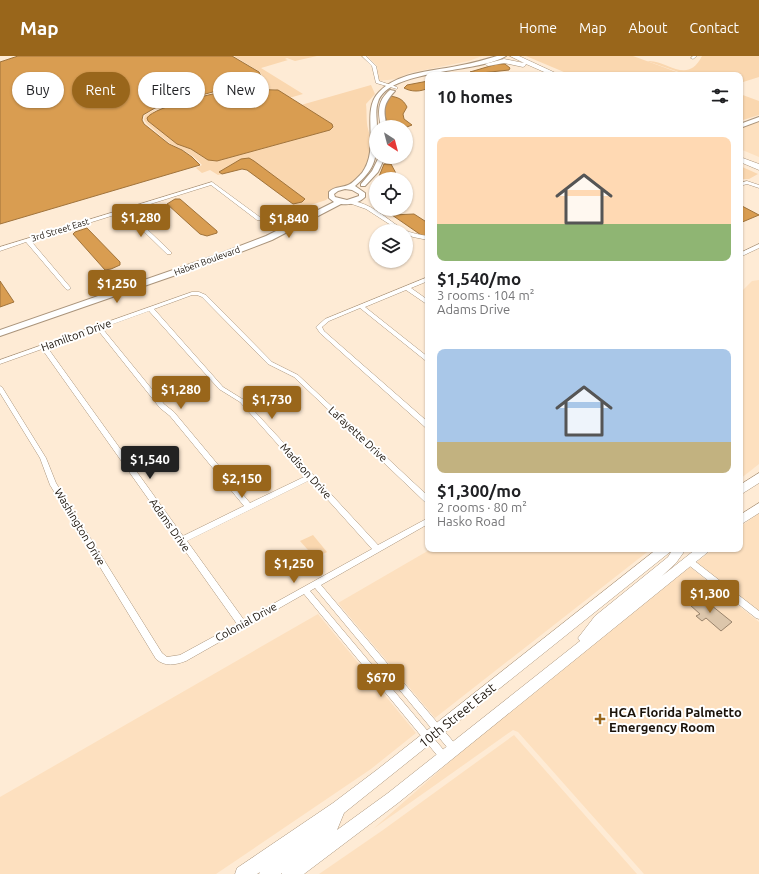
<!DOCTYPE html>
<meta charset="utf-8">
<style>
:root{--surface:#fff;--page:#f2f2f2;--text:#202124;--muted:#757577;--accent:#99661b}
body{margin:0;font-family:Ubuntu,sans-serif;background:var(--page);color:var(--text);height:100vh;display:flex;flex-direction:column;font-size:15px;white-space:nowrap}
*{box-sizing:border-box;margin:0}
p{font-size:13px;color:var(--muted)}
.icon{flex:none;width:22px;height:22px;fill:none;stroke:currentColor;stroke-width:2;stroke-linecap:round;stroke-linejoin:round}
.map{position:relative;flex:1;overflow:hidden}
.sheet{position:absolute;left:425px;top:16px;width:318px;height:480px;display:flex;flex-direction:column;background:var(--surface);border-radius:8px;box-shadow:0 1px 3px #0004}
.sheet>*{flex:none}
.guide{position:absolute;left:12px;top:16px;width:353px;height:36px;display:flex;gap:8px}
.needle{width:26px;rotate:144deg}
.fabs{position:absolute;left:369px;top:64px;display:grid;gap:8px}
.fabs a{display:grid;place-items:center;width:44px;height:44px;border-radius:50%;background:var(--surface);box-shadow:0 1px 3px #0004;font-size:20px}
.price{position:absolute;translate:-50% -34px;padding:0 9px;border-radius:4px;background:var(--accent);color:#fff;font-size:13px;line-height:26px;filter:drop-shadow(0 1px 2px #0008)}
.price::after{content:'';position:absolute;left:50%;top:24px;width:12px;height:9px;margin-left:-6px;background:inherit;clip-path:polygon(0 0,100% 0,50% 100%)}
.price.selected{background:#222;color:#fff}
ul{padding:0;list-style:none}
li{display:grid;align-content:center;gap:8px;height:212px;padding:0 12px}
li span{display:grid;place-items:center;height:124px;border-radius:8px;color:#555}
li>.icon{margin-inline-start:auto}
span .icon{width:72px;height:72px;fill:#fffc;stroke-width:1}
li b{font-size:17px}
h2{display:flex;justify-content:space-between;align-items:center;height:48px;padding:0 12px;font-size:17px}
.tag{padding:0 14px;border-radius:18px;background:var(--surface);box-shadow:0 1px 3px #0004;font-size:14px;line-height:36px}
.tag.selected{background:var(--accent);color:#fff}
header{display:flex;align-items:center;gap:24px;box-sizing:border-box;height:56px;padding:0 20px;background:var(--accent);color:#fff}
header strong{font-size:19px}
nav{display:flex;gap:22px;margin-inline-start:auto;font-size:14px}
.map>svg:first-child{display:block}
.built{fill:#fde0bf}
.green{fill:#fad7af}
.water{fill:#d99d51;stroke:#a0733b}
.building{fill:#dcc6ab;stroke:#99836b}
.lines{fill:none;stroke-linecap:round;stroke-linejoin:round}
.street-casing{stroke:#aa947b;stroke-width:1}
.secondary-casing{stroke:#aa947b;stroke-width:2}
.primary-casing{stroke:#aa947b;stroke-width:1}
.highway-casing{stroke:#aa947b;stroke-width:1}
.street{fill:#fff;fill-rule:evenodd}
.secondary{fill:#fff;fill-rule:evenodd}
.primary{fill:#fff;fill-rule:evenodd}
.highway{fill:#fff;fill-rule:evenodd}
.poi-dot{fill:#99661b;stroke:#fff;stroke-width:1.5}
.labels{text-anchor:middle;stroke-width:4;stroke-linejoin:round;paint-order:stroke}
.far-street-label{font-size:9px;fill:#1a1209;stroke:#fff}
.street-label{font-size:11px;fill:#1a1209;stroke:#fff}
.near-poi-label{font-size:13px;font-weight:bold;fill:#1a1209;stroke:#fff;text-anchor:start}
.near-street-label{font-size:13px;fill:#1a1209;stroke:#fff}
</style>
<header>
<strong>Map</strong>
<nav><a>Home</a><a>Map</a><a>About</a><a>Contact</a></nav>
</header>
<div class="map">
<svg width="759" height="818" viewBox="0 0 759 818">
<rect width="100%" height="100%" fill="#feebd5"/>
<g class="built">
<polygon points="367,0 482,0 469,5 410,17 396,23 379,25 377,10"/>
<polygon points="759,65 759,101 740,93 740,72"/>
<polygon points="759,224 759,408 740,423 740,237 752,225"/>
<polygon points="759,457 759,555 696,507 713,493 740,493 740,471"/>
<polygon points="431,493 651,493 435,662 338,547"/>
<polygon points="690,511 759,566 759,818 644,818 518,676 513,674 373,773 471,687"/>
<polygon points="318,558 416,677 371,713 216,818 0,818 0,741"/>
<polygon points="514,679 637,818 319,818 383,774"/>
</g>
<g class="green">
<path d="M 234,0 L 317,0 L 295,5 L 287,2 L 285,3 L 288,4 L 261,12 L 303,38 L 289,42 L 275,33 L 232,34 L 155,54 L 147,62 L 148,65 L 177,88 L 191,93 L 204,102 L 217,105 L 330,74 L 332,68 L 301,49 L 371,29 L 375,38 L 366,48 C 367,56 366,65 368,73 C 369,78 372,83 372,88 C 373,100 362,119 353,126 C 346,132 335,128 328,137 L 329,141 L 326,144 L 299,153 L 293,148 L 305,144 L 249,102 C 240,103 226,110 221,117 L 222,118 L 218,119 L 210,114 L 202,117 L 196,112 L 202,109 C 191,97 185,95 171,88 C 163,83 155,74 147,68 L 144,64 L 145,59 L 156,53 L 258,25 L 263,21 L 260,16 Z"/>
<polygon points="526,0 633,0 685,19 571,19"/>
<path d="M 702,0 L 759,0 L 759,21 L 740,27 L 740,19 L 687,19 L 647,5 C 667,3 687,30 702,0 Z"/>
<polygon points="740,38 759,45 759,59 740,65"/>
<polygon points="740,110 758,118 749,123 740,123"/>
<polygon points="313,479 327,496 315,502 300,485"/>
</g>
<g class="water">
<polygon points="18,0 232,0 259,16 261,20 256,24 155,52 143,59 142,64 144,68 169,88 182,94 192,101 200,109 0,168 0,6"/>
<polygon points="497,8 505,8 510,12 509,14 481,17 470,16"/>
<path d="M 428,25 L 428,32 C 421,36 411,36 404,32 L 407,29 Z"/>
<path d="M 239,33 L 278,34 L 332,68 L 333,71 L 330,74 L 217,105 L 208,104 L 191,93 L 177,88 L 148,65 L 147,62 C 154,50 223,35 239,33 Z"/>
<path d="M 389,40 C 398,41 403,43 407,51 L 403,58 L 404,63 L 412,69 L 407,71 L 389,71 C 384,60 382,50 389,40 Z"/>
<polygon points="249,102 254,105 305,143 302,146 293,148 247,114 242,113 222,118 219,116 241,103"/>
<polygon points="384,108 391,108 399,123 378,123"/>
<polygon points="175,143 180,143 217,175 217,177 207,180 200,178 167,148"/>
<polygon points="742,150 759,159 740,167 740,151"/>
<polygon points="414,158 428,167 428,181 421,179 392,159"/>
<polygon points="87,172 120,206 120,209 111,213 105,214 73,178 75,176"/>
<polygon points="0,225 14,246 0,251"/>
</g>
<polygon class="building" points="701,541 732,566 721,575 706,562 702,565 696,560 700,558 690,549"/>
<g class="lines">
<g class="street-casing">
<g id="street">
<polygon points="362,0 366,0 376,10 379,25 397,31 397,33 376,27 372,10"/>
<polygon points="693,0 697,0 693,3 691,2"/>
<polygon points="747,125 759,129 759,132 747,128 740,130 740,127"/>
<polygon points="212,126 261,162 261,164 257,164 211,129 128,155 171,196 171,198 167,198 124,156 31,185 70,231 71,232 68,234 66,233 26,186 0,195 0,191"/>
<path d="M 349,145 C 368,144 389,165 404,174 C 411,177 420,179 428,180 L 428,184 L 413,181 L 406,178 L 406,175 L 400,175 L 366,153 L 349,147 Z"/>
<polygon points="759,188 759,192 740,201 740,197"/>
<polygon points="428,221 428,225 411,232 428,244 428,249 406,234 365,251 428,301 428,306 426,305 360,252 329,265 322,271 324,275 428,366 428,372 426,372 320,277 316,271 325,263"/>
<path d="M 192,236 L 199,236 L 206,239 L 272,306 L 298,319 L 428,440 L 428,447 L 425,446 L 294,321 L 268,308 L 202,241 L 197,239 L 192,239 L 154,253 L 223,331 L 244,344 L 378,489 L 428,462 L 428,468 L 321,529 L 457,690 L 459,693 L 457,696 L 454,697 L 451,696 L 315,532 L 310,535 L 447,698 L 449,701 L 447,704 L 444,706 L 441,704 L 304,538 L 186,605 C 175,609 165,611 156,603 L 50,429 L 40,402 L 0,337 L 0,330 L 2,331 L 46,402 L 56,427 L 162,597 L 167,601 L 180,599 L 237,568 L 42,293 L 0,308 L 0,304 ZM 149,255 L 219,333 L 240,346 L 306,420 L 250,447 L 174,356 L 164,348 L 102,272 ZM 97,273 L 160,352 L 170,360 L 244,450 L 183,480 L 47,291 ZM 310,424 L 372,493 L 244,564 L 187,485 Z"/>
<polygon points="689,502 692,503 759,555 759,563 756,562 686,507 685,505 686,503"/>
</g>
</g>
<g class="secondary-casing">
<g id="secondary">
<path d="M 497,0 L 506,0 C 479,17 388,13 378,46 C 375,54 377,63 377,71 L 376,71 C 376,100 379,110 355,130 L 365,137 L 365,141 C 359,147 350,149 341,148 L 272,184 L 225,202 L 0,280 L 0,274 L 219,198 L 266,180 L 334,146 L 329,142 L 329,136 C 335,130 341,132 348,129 C 352,128 359,120 362,117 C 381,91 360,55 379,36 C 399,15 436,15 462,9 C 474,7 486,3 497,0 ZM 345,133 L 352,134 L 359,138 L 359,140 L 347,144 L 335,141 L 334,138 L 338,135 Z"/>
<path d="M 390,34 L 395,35 C 383,48 383,54 387,71 L 381,71 C 378,56 377,45 390,34 Z"/>
<polygon points="759,61 759,65 740,72 740,68"/>
<polygon points="379,101 385,101 378,116 365,130 361,130 361,128 372,115"/>
</g>
</g>
<g class="primary-casing">
<g id="primary">
<polygon points="759,417 759,427 740,439 740,429"/>
<polygon points="759,447 759,457 740,469 740,459"/>
<polygon points="657,493 672,493 670,496 344,757 337,774 388,737 580,585 578,582 595,560 668,501 673,493 686,493 676,507 662,520 696,493 710,493 708,496 398,747 304,818 282,818 282,817 281,818 259,818 260,816 257,818 235,818 237,812 333,747 378,713"/>
</g>
</g>
<g class="highway-casing">
<g id="highway">
<polygon points="510,0 519,0 560,19 551,19 526,8 525,10 523,11 504,7 488,10 485,8 504,3 524,7"/>
<polygon points="740,101 759,108 759,114 740,106"/>
</g>
</g>
<use href="#street" class="street"/>
<use href="#secondary" class="secondary"/>
<use href="#primary" class="primary"/>
<use href="#highway" class="highway"/>
</g>
<path class="poi-dot" d="M598 657h4v4h4v4h-4v4h-4v-4h-4v-4h4z"/>
<g class="labels">
<g class="far-street-label">
<text transform="translate(60 174) rotate(-17)" y="3">3rd Street East</text>
<text transform="translate(207 205) rotate(-20)" y="3">Haben Boulevard</text>
</g>
<g class="street-label">
<text transform="translate(76 279) rotate(-20)" y="4">Hamilton Drive</text>
<text transform="translate(358 378) rotate(43)" y="4">Lafayette Drive</text>
<text transform="translate(306 415) rotate(48)" y="4">Madison Drive</text>
<text transform="translate(170 469) rotate(55)" y="4">Adams Drive</text>
<text transform="translate(80 471) rotate(59)" y="4">Washington Drive</text>
<text transform="translate(246 566) rotate(-29)" y="4">Colonial Drive</text>
</g>
<g class="near-poi-label">
<text x="609" y="661">HCA Florida Palmetto<tspan x="609" dy="15">Emergency Room</tspan></text>
</g>
<g class="near-street-label">
<text transform="translate(457 659) rotate(-39)" y="5">10th Street East</text>
</g>
</g>
</svg>
<div class="fabs">
<a><svg class="needle" viewBox="-14 -14 28 28"><path d="M0-13l5 13h-10z" fill="#e53935"/><path d="M0 13l5-13h-10z" fill="#757577"/></svg></a>
<a><svg class="icon" aria-label="locate" viewBox="0 0 24 24"><circle cx="12" cy="12" r="6"/><path d="M12 2v4M12 18v4M2 12h4M18 12h4"/></svg></a>
<a><svg class="icon" aria-label="layers" viewBox="0 0 24 24"><path d="M12 4l9 5-9 5-9-5zM3 14l9 5 9-5"/></svg></a>
</div>
<b class="price" style="left:141px;top:182px">$1,280</b>
<b class="price" style="left:289px;top:183px">$1,840</b>
<b class="price" style="left:117px;top:248px">$1,250</b>
<b class="price" style="left:181px;top:354px">$1,280</b>
<b class="price" style="left:272px;top:364px">$1,730</b>
<b class="price selected" style="left:150px;top:424px">$1,540</b>
<b class="price" style="left:242px;top:443px">$2,150</b>
<b class="price" style="left:294px;top:528px">$1,250</b>
<b class="price" style="left:710px;top:558px">$1,300</b>
<b class="price" style="left:381px;top:642px">$670</b>
<div class="guide">
<a class="tag">Buy</a>
<a class="tag selected">Rent</a>
<a class="tag">Filters</a>
<a class="tag">New</a>
</div>
<section class="sheet">
<h2>10 homes<svg class="icon" aria-label="filters" viewBox="0 0 24 24"><path d="M4 7h16M4 17h16"/><circle cx="9" cy="7" r="2"/><circle cx="15" cy="17" r="2"/></svg></h2>
<ul>
<li><span style="background:linear-gradient(#ffd9b3 70%,#8fb573 0)"><svg class="icon" aria-label="home" viewBox="0 0 24 24"><path d="M3 11l9-7 9 7M6 9v11h12V9"/></svg></span><div><b>$1,540/mo</b><p>3 rooms · 104 m²</p><p>Adams Drive</p></div></li>
<li><span style="background:linear-gradient(#a9c7e8 75%,#c2b280 0)"><svg class="icon" aria-label="home" viewBox="0 0 24 24"><path d="M3 11l9-7 9 7M6 9v11h12V9"/></svg></span><div><b>$1,300/mo</b><p>2 rooms · 80 m²</p><p>Hasko Road</p></div></li>
</ul>
</section>
</div>
